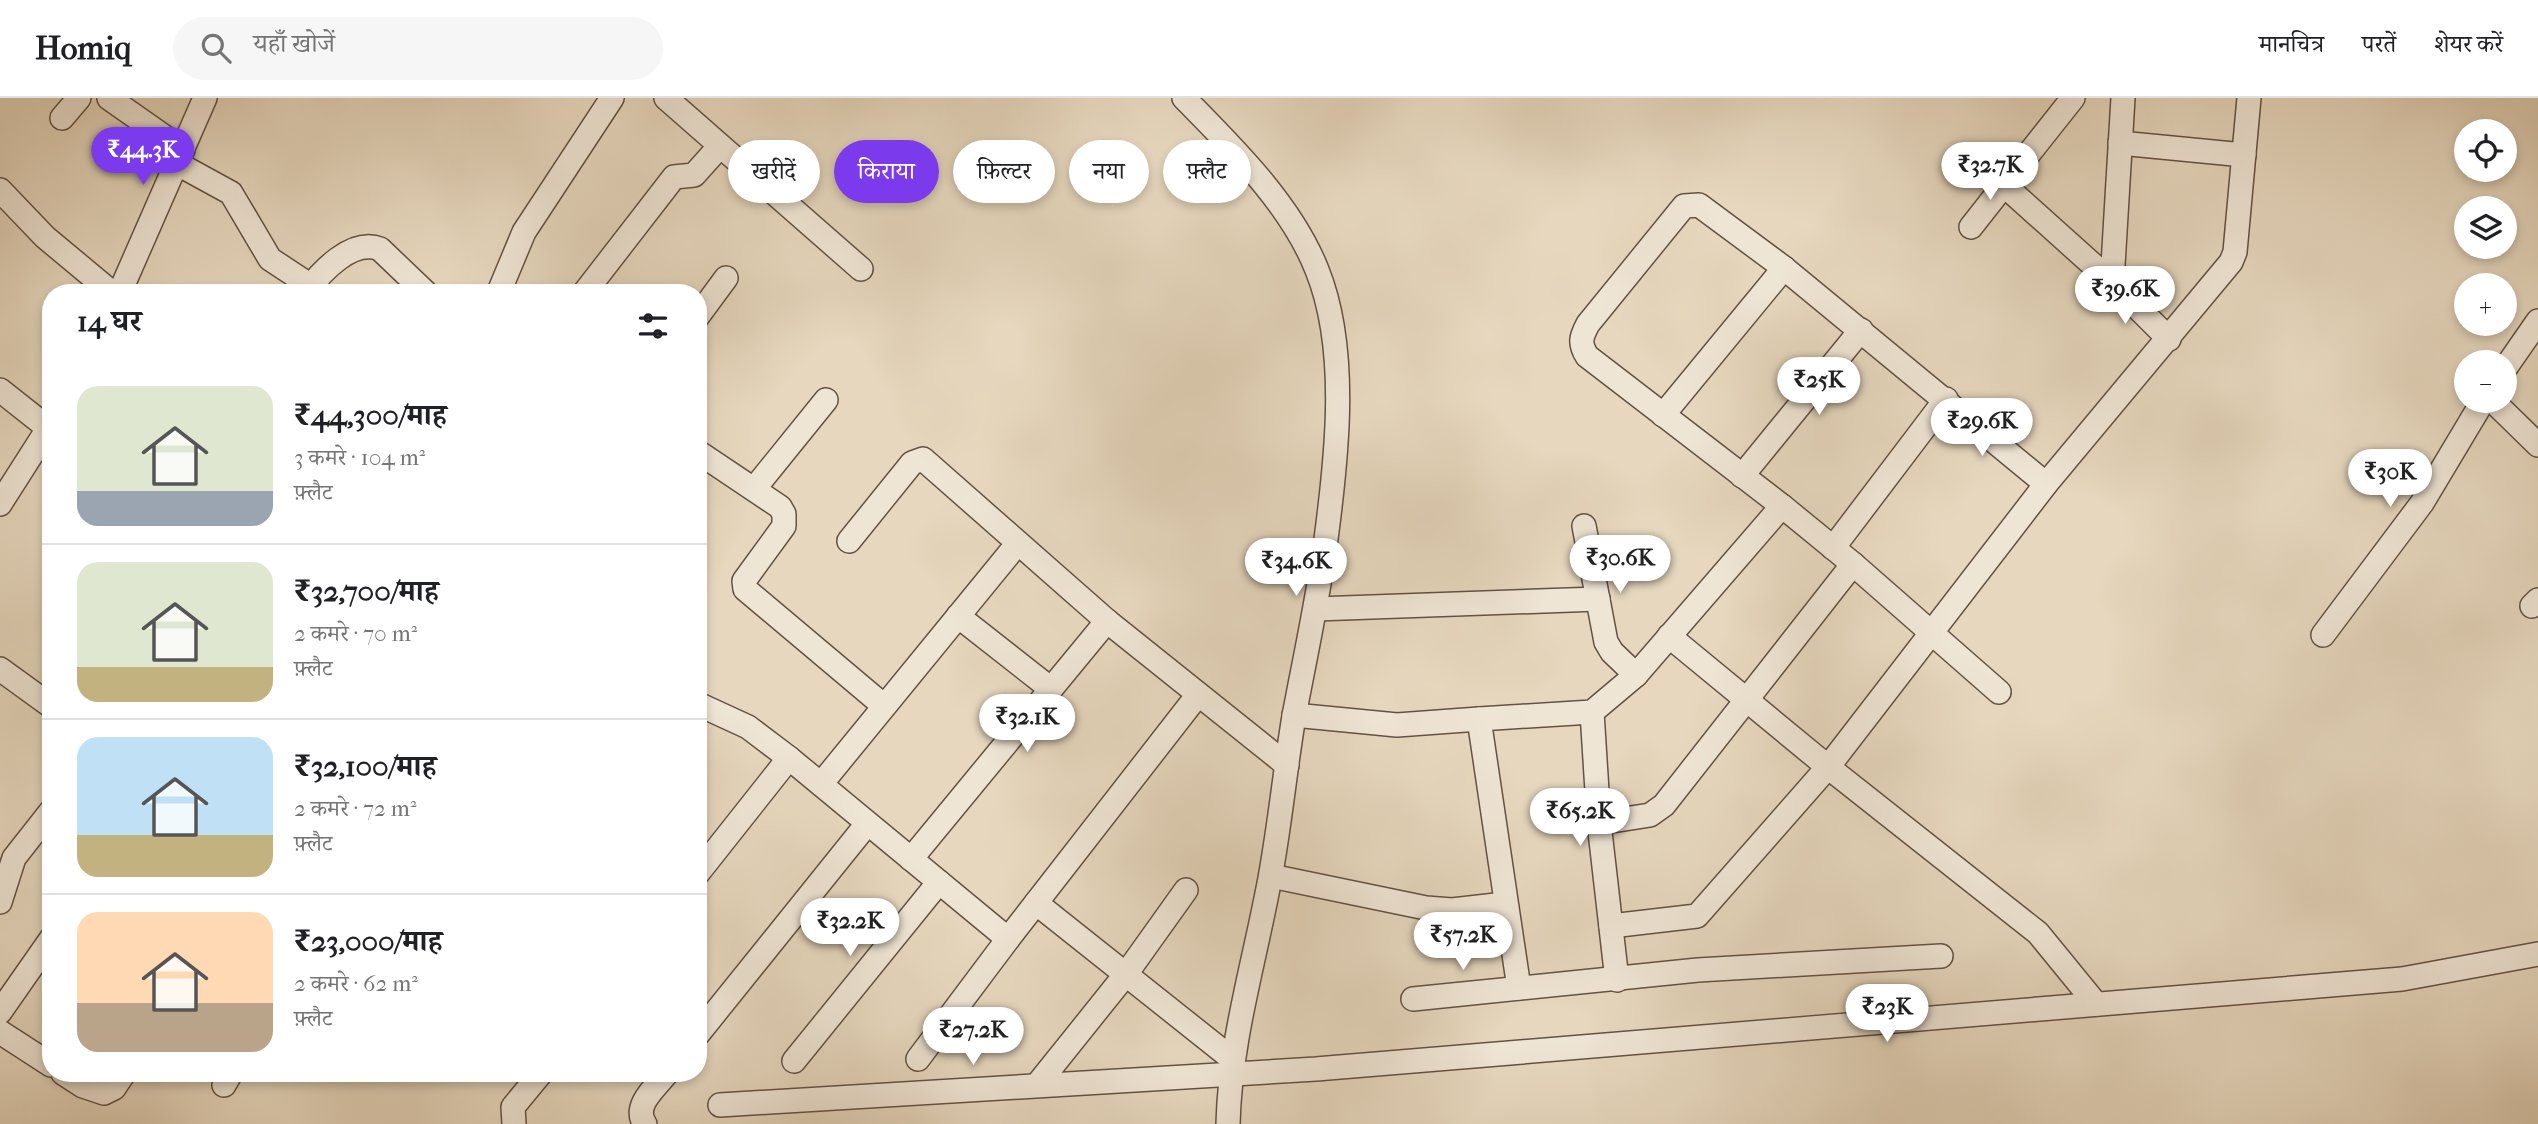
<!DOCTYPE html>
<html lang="hi">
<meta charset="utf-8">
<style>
:root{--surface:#fff;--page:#f6f6f6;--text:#202124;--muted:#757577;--line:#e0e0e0;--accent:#7c3aed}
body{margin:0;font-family:"IM FELL French Canon","Noto Serif Devanagari",serif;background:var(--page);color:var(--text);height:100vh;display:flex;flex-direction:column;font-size:26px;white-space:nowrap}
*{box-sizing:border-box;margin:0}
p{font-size:23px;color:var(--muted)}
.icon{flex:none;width:38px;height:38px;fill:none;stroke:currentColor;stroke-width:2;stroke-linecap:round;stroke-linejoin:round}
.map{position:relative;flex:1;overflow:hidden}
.side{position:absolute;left:42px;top:186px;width:665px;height:798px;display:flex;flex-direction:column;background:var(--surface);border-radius:28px;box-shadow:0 4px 10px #0003}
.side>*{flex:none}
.banner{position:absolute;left:728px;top:42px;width:665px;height:63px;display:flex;gap:14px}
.fabs{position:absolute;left:2454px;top:21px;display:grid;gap:14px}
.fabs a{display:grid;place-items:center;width:63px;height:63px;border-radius:50%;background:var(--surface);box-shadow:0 4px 10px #0003;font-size:35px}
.price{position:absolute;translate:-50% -60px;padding:0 16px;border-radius:24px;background:#fff;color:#222;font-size:23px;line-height:46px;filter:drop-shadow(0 2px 4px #0008)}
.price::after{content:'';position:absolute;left:50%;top:42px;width:21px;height:16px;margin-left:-10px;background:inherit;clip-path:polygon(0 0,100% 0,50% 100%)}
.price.current{background:var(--accent);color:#fff}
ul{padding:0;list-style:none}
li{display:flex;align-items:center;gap:21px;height:175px;padding:0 35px}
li+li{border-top:2px solid var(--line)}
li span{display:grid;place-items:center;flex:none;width:196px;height:140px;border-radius:21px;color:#555}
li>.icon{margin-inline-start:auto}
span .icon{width:84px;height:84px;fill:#fffc;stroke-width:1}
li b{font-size:30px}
h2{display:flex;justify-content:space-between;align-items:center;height:84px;padding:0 35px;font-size:30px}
.chip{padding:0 24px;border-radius:32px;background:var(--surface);box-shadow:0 4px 10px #0003;font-size:24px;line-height:63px}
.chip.current{background:var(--accent);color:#fff}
header{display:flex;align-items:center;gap:42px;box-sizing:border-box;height:98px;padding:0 35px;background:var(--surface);border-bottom:2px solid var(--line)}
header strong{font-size:33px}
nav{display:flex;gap:38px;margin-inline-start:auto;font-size:24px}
.search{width:490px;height:63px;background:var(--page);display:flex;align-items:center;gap:18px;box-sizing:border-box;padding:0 24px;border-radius:38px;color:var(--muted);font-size:26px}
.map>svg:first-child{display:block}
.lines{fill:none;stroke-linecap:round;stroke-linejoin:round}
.minor-casing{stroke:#635244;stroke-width:26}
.minor{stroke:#efe5d5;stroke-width:23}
</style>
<header>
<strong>Homiq</strong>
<div class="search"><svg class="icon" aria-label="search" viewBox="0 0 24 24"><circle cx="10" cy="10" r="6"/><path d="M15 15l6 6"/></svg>यहाँ खोजें</div>
<nav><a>मानचित्र</a><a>परतें</a><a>शेयर करें</a></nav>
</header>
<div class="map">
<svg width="2538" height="1026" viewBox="0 0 2538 1026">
<rect width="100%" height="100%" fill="#e6d7be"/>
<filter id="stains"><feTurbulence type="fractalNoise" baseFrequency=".00286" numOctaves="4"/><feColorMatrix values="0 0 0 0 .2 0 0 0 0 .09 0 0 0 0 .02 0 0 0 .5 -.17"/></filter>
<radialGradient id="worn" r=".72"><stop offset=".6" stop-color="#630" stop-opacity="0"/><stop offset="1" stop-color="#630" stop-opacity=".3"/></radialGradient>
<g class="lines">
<g class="minor-casing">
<g id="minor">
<polyline points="109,0 183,52"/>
<polyline points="666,0 861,171"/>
<path d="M 1184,0 C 1233,50 1291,106 1317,172 C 1349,251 1337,358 1326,441 C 1318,501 1305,559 1294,618 C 1285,672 1280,726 1270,780 C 1255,862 1230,942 1228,1026"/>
<polyline points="2073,0 2004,87 2112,184 2169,241"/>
<polyline points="62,20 79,0"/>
<polyline points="2120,45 2244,57"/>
<polyline points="178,66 231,95 270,161 311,188"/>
<polyline points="0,92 45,139 111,194"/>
<polyline points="1971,129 2004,87"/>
<polyline points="2112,184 2123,0"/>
<polyline points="120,194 205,0"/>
<path d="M 306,194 C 321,174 352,140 380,151 L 425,194"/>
<polyline points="499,194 524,134 612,0"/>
<polyline points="585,194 674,79 694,77 720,48"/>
<polyline points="698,218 726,180"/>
<polyline points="2504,272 2538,223"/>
<polyline points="0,292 48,330"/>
<polyline points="2493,303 2538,347"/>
<polyline points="1663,317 1784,170"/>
<polyline points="698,354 780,409 784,416 784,428 744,483 745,491 884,608"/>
<polyline points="1742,378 1861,232"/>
<polyline points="754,391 826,302"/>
<polyline points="0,406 51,326"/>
<path d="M 1782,408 L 1587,258 C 1579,245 1581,239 1588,226 L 1684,108 L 1699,107 L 1784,170 L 2046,386"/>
<polyline points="1584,428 1606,544 1612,554 1636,577"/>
<polyline points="849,443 912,365 923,361 1107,523 1287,667"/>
<polyline points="1833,450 1946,301"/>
<polyline points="2532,508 2538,502"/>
<polyline points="1316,511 1598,501"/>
<polyline points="958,518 1051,591"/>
<polyline points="2323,537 2422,405 2483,303"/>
<polyline points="1669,538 1828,669 2046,386 2231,164 2235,154 2249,0"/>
<polyline points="0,571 51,608"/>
<polyline points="698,606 748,629 789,660"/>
<polyline points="1592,614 1599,725 1617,882"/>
<polyline points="1294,617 1397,627 1479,621"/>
<polyline points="821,686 1018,445"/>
<polyline points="1599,725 1650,717 1664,707 1853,466"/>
<polyline points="911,761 1107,523"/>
<polyline points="698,775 789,660 1008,841 1197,598"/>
<polyline points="1271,778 1426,810 1452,812 1505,806"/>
<polyline points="0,804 14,760 51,713"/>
<polyline points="1036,805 1231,960"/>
<polyline points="1611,828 1697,818 1828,669 2038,835 2096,906"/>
<polyline points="1519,890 1479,621 1592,614 1636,577 1782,408 1853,466 1999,594"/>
<polyline points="1413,901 1698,872 1941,858"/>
<polyline points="0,914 51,841"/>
<polyline points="0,934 51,967"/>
<polyline points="698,936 867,726"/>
<polyline points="918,961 1008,841"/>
<polyline points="794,963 939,784"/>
<polyline points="63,975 83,988 104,995 114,990 124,975"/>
<polyline points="224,987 231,975"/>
<polyline points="1037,987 1126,876 1186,792"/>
<polyline points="720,1007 1316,971 2402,881 2538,856"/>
<polyline points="514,1026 513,1009 541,975"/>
<path d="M 645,1026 C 632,1008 656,989 667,975"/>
</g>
</g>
<use href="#minor" class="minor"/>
</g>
<rect width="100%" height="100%" filter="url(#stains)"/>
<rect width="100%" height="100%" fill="url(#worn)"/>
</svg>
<div class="fabs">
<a><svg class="icon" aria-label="locate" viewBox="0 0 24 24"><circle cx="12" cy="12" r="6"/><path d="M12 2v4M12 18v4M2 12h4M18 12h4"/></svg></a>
<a><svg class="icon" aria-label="layers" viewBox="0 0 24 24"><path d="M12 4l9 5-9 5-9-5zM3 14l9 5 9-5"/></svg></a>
<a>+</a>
<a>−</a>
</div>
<b class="price current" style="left:143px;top:89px">₹44.3K</b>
<b class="price" style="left:1990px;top:104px">₹32.7K</b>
<b class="price" style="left:2125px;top:228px">₹39.6K</b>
<b class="price" style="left:1819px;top:319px">₹25K</b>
<b class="price" style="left:1982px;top:360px">₹29.6K</b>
<b class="price" style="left:2390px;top:411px">₹30K</b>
<b class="price" style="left:1620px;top:497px">₹30.6K</b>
<b class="price" style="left:1296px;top:500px">₹34.6K</b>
<b class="price" style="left:1027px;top:656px">₹32.1K</b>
<b class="price" style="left:1580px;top:750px">₹65.2K</b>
<b class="price" style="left:850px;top:860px">₹32.2K</b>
<b class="price" style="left:1463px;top:874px">₹57.2K</b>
<b class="price" style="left:1887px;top:946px">₹23K</b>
<b class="price" style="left:973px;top:969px">₹27.2K</b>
<div class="banner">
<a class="chip">खरीदें</a>
<a class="chip current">किराया</a>
<a class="chip">फ़िल्टर</a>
<a class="chip">नया</a>
<a class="chip">फ़्लैट</a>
</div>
<section class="side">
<h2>14 घर<svg class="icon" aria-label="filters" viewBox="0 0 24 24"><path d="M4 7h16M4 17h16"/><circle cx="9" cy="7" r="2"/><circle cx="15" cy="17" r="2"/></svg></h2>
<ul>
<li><span style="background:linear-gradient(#dfe7d0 75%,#9aa5b1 0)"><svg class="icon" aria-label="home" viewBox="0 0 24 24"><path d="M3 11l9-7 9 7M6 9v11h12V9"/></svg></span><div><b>₹44,300/माह</b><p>3 कमरे · 104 m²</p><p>फ़्लैट</p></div></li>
<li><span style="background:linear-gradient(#dfe7d0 75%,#c2b280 0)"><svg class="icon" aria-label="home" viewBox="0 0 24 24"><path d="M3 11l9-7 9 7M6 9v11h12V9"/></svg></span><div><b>₹32,700/माह</b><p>2 कमरे · 70 m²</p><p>फ़्लैट</p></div></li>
<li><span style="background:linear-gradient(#bfe0f5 70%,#c2b280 0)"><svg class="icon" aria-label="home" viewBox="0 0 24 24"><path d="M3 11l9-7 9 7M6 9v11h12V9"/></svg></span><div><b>₹32,100/माह</b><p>2 कमरे · 72 m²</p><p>फ़्लैट</p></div></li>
<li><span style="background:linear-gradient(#ffd9b3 65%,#b9a48a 0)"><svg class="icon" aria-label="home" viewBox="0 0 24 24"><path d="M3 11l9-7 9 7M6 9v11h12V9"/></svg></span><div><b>₹23,000/माह</b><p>2 कमरे · 62 m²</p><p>फ़्लैट</p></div></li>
</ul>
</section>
</div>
